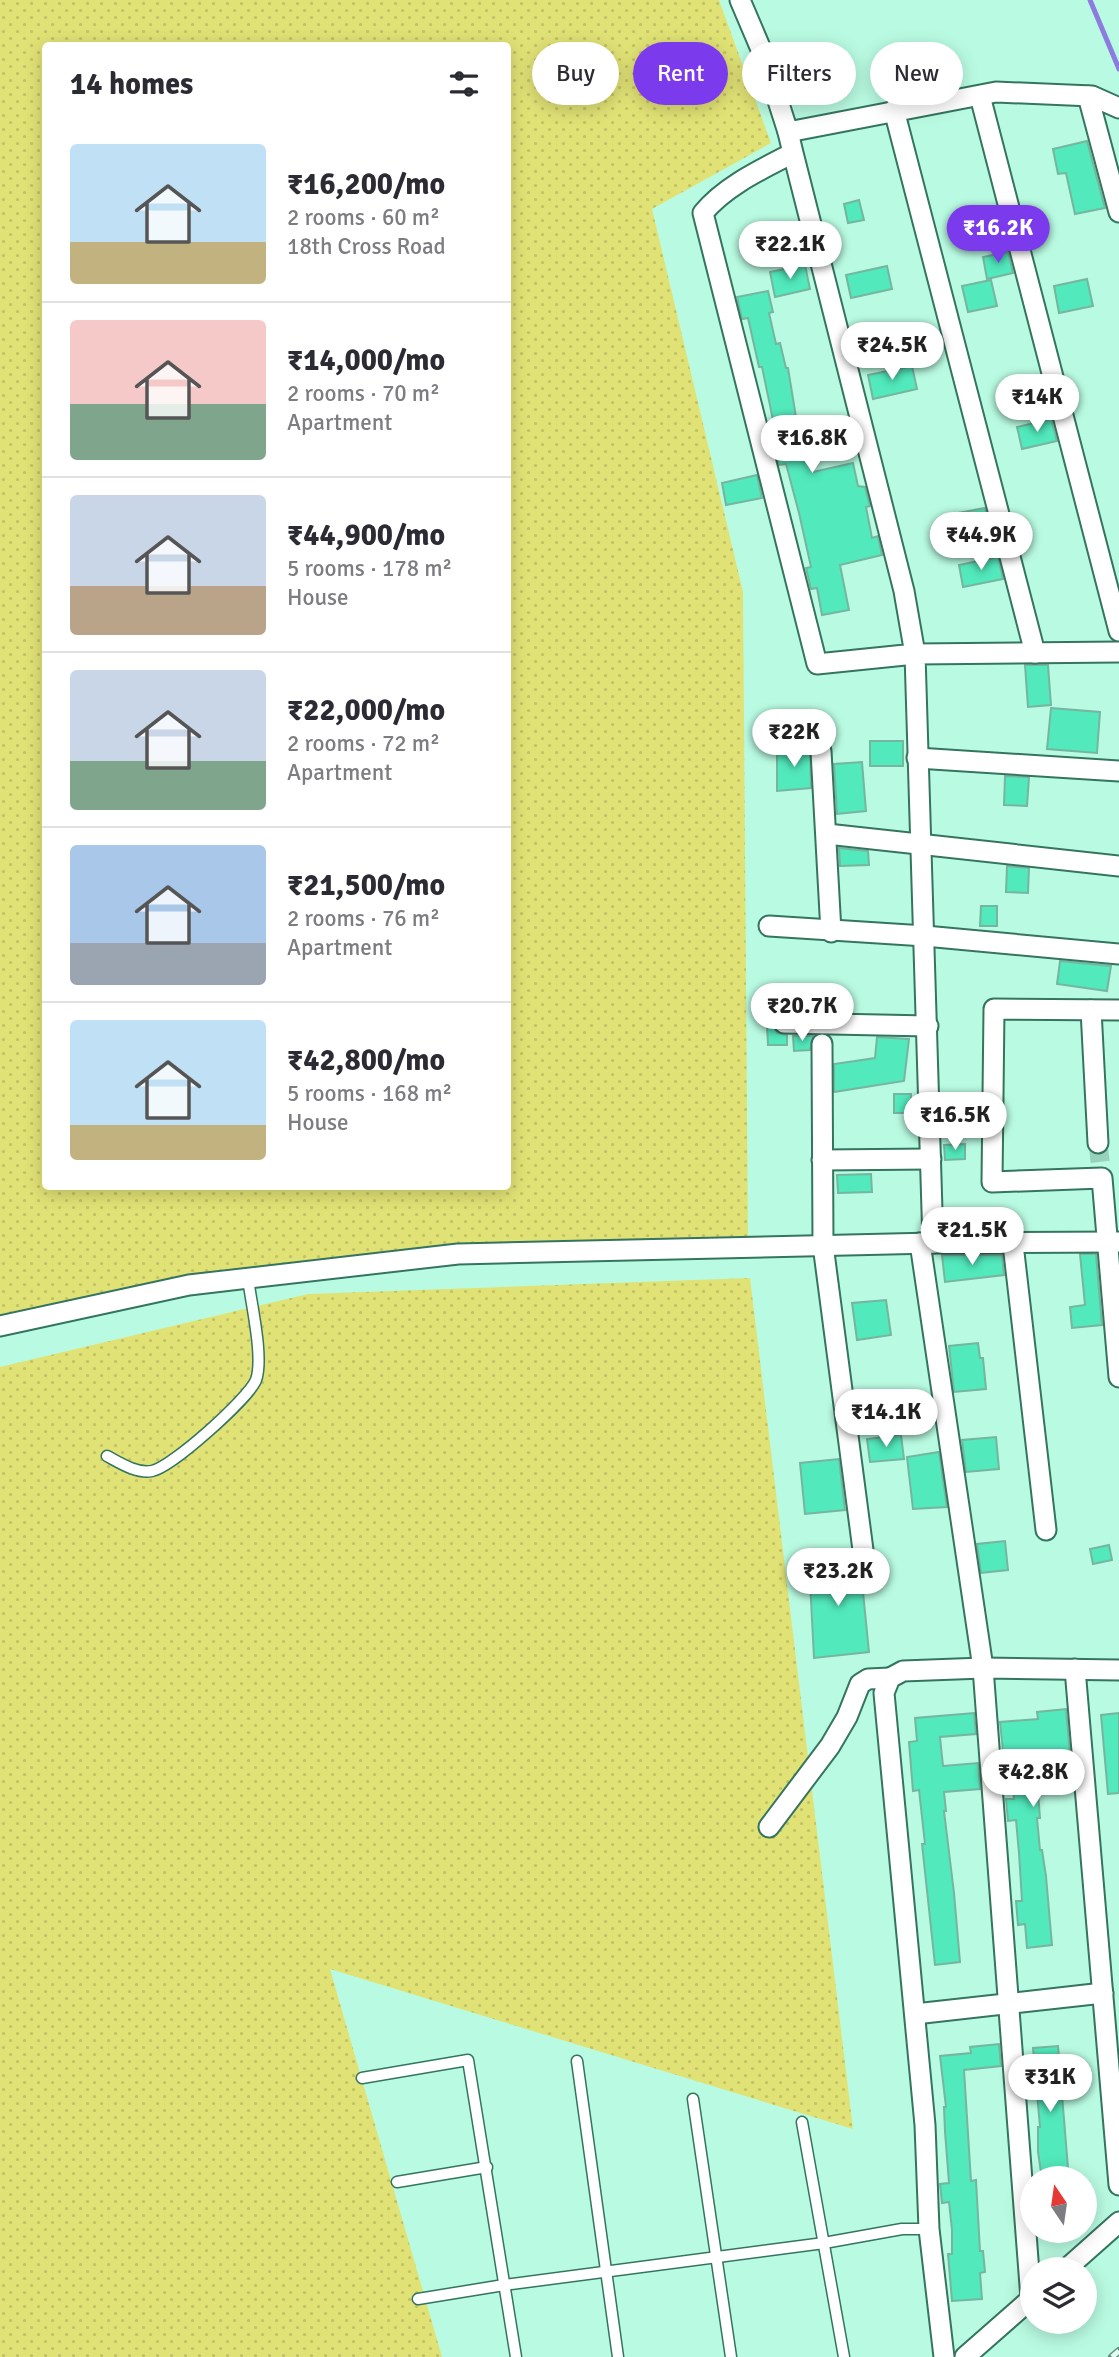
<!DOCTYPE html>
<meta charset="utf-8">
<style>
:root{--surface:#fff;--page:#f7f7f7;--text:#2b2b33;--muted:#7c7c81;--line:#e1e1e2;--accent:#7c3aed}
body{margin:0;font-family:Signika,sans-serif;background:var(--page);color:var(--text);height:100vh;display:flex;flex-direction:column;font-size:26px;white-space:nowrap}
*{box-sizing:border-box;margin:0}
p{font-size:23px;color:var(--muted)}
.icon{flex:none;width:38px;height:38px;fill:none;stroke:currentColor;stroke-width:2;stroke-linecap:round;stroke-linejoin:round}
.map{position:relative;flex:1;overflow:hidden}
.side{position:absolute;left:42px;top:42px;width:469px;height:1148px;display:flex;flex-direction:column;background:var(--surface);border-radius:7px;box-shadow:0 4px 18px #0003}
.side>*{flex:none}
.banner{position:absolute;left:532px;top:42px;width:481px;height:63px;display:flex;gap:14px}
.needle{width:46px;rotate:347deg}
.controls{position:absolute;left:1020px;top:2166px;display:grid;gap:14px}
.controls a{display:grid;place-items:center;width:77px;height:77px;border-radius:50%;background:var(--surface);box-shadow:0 4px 18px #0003;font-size:35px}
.price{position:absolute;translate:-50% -60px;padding:0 16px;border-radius:24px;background:#fff;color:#222;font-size:23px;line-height:46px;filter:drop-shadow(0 2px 4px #0008)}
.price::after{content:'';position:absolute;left:50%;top:42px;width:21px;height:16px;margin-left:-10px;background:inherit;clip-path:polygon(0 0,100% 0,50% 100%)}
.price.current{background:var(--accent);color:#fff}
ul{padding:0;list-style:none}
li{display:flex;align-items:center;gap:21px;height:175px;padding:0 28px}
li+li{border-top:2px solid var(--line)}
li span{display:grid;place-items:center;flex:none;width:196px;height:140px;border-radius:7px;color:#555}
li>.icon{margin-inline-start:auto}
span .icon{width:84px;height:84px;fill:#fffc;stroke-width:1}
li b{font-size:30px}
h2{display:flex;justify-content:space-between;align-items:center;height:84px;padding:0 28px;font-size:30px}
.tag{padding:0 24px;border-radius:32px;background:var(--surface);box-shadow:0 4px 18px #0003;font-size:24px;line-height:63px}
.tag.current{background:var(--accent);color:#fff}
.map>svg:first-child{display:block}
.grass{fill:url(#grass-dots);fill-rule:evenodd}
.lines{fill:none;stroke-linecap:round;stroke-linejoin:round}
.stream{stroke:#8d7cdf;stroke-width:5}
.building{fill:#52e9bc;stroke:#76b59e;stroke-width:2}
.street-tunnel{stroke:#98d2bc;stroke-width:19;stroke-dasharray:19 10;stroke-linecap:butt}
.lane-casing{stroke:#35745f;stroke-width:13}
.street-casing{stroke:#35745f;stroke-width:23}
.lane{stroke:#fff;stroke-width:10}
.street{stroke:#fff;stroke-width:19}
.rail-casing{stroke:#63907f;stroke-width:8}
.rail{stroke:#e5fef4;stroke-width:5;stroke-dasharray:16;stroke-linecap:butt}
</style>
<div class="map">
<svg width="1119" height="2357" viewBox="0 0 1119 2357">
<defs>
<pattern id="grass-dots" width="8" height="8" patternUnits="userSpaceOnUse" patternTransform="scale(1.75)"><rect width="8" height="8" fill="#e1e275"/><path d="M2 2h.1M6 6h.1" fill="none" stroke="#c0c265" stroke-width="1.8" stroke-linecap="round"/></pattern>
</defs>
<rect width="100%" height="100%" fill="#b9fbe2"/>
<g class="grass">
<path d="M 0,0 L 719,0 L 771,143 L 652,209 L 743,592 L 748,1238 L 220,1270 L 0,1315 ZM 46,46 L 508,46 L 508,1186 L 46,1186 Z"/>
<polygon points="750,1278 853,2129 330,1969 442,2357 0,2357 0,1367 308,1294"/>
</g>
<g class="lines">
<polyline class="stream" points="1090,0 1119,69"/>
</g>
<g class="building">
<polygon points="1087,141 1105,208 1075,214 1066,173 1058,174 1053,149"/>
<polygon points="859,200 864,220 848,223 844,204"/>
<polygon points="1008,252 1013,273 987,279 983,257"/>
<polygon points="805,265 810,289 775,297 770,272"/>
<polygon points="887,266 892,289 851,298 846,275"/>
<polygon points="1087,279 1093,306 1059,313 1054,286"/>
<polygon points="991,280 997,306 968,312 962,286"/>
<polygon points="768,291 773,312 769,313 776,344 780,343 786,368 788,368 796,417 809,466 812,465 813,472 853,463 858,486 865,487 870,506 866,507 872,538 878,536 882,555 840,565 849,610 822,615 817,588 811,589 806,568 811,567 799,513 786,464 779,465 774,445 778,444 762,367 759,367 748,318 742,319 737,297"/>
<polygon points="912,366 917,389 873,399 868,375"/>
<polygon points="1051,419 1057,441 1022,449 1017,427"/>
<polygon points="757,475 762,498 726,505 722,483"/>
<polygon points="985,508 990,530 957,537 952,514"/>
<polygon points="998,557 1003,579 963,587 959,565"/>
<polygon points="1025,665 1048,665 1051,705 1028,707"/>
<polygon points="1051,708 1100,712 1097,753 1047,749"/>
<rect x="870" y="741" width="33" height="25"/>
<polygon points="810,747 811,788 777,791 777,748"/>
<polygon points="862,762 866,811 837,814 834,764"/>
<polygon points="1005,776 1029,777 1027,806 1004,805"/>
<polygon points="839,848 868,851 869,865 840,866"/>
<polygon points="1007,866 1029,868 1028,893 1006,892"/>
<polygon points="981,906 997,906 997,926 980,926"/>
<polygon points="1060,961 1111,966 1107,991 1057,984"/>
<polygon points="765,989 781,989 782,1011 774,1016 772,1023 777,1033 787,1035 787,1045 768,1045"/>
<polygon points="793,1036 813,1036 810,1050 794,1051"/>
<polygon points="877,1037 909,1039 904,1081 834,1092 834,1064 875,1058"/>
<rect x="894" y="1094" width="17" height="19"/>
<polygon points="965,1144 965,1159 945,1160 944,1145"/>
<polygon points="871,1174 872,1192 838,1193 837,1175"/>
<polygon points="1080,1254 1096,1254 1102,1325 1072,1328 1070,1307 1085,1305"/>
<polygon points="942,1255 1002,1255 1004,1275 945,1282"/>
<polygon points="886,1300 891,1335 857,1340 852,1303"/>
<polygon points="978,1343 980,1358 983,1358 986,1389 954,1392 949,1346"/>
<polygon points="901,1435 904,1459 870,1462 867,1439"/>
<polygon points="996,1437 999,1469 966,1472 962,1440"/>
<polygon points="939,1452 947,1507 913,1509 907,1457"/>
<polygon points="839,1459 845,1510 805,1514 800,1463"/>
<polygon points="1005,1541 1008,1570 981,1573 977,1544"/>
<polygon points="1109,1545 1112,1560 1093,1564 1090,1549"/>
<polygon points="854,1558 860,1562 869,1652 814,1658 809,1562"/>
<polygon points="1066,1709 1071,1765 1036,1768 1040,1818 1037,1818 1040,1850 1042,1850 1046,1876 1052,1945 1027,1948 1025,1924 1018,1925 1016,1901 1022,1901 1019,1853 1016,1820 1008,1821 1006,1799 1014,1799 1011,1769 1005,1770 1000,1722 1038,1719 1037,1712"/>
<polygon points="974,1713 976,1734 940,1737 943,1766 978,1763 980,1789 944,1792 946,1811 944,1811 954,1893 960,1962 935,1965 922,1844 925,1844 919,1790 913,1791 909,1742 917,1741 915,1718"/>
<polygon points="1119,1713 1119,1793 1108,1794 1101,1715"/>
<polygon points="999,2044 1001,2066 964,2070 971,2181 976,2180 980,2251 983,2251 985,2272 980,2273 982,2299 952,2301 948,2254 952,2254 952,2230 949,2202 942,2203 940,2184 949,2183 945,2132 944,2107 946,2107 940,2056 971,2053 970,2047"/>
<polygon points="1058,2046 1068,2168 1063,2169 1064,2179 1042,2179 1038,2152 1038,2127 1040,2127 1033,2048"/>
</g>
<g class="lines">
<polyline class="street-tunnel" points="1098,1143 1102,1178"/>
<g class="lane-casing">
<g id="lane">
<path d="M 107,1456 C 120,1463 137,1474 152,1471 C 172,1467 248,1399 256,1380 C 264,1357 251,1304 248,1278"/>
<polyline points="577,2061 618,2357"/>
<polyline points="362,2078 468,2060 516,2357"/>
<polyline points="693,2099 731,2357"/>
<polyline points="802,2122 844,2357"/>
<polyline points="397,2182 487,2167"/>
<polyline points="418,2299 504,2285 824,2243 902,2229 929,2229"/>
</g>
</g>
<g class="street-casing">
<g id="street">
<polyline points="740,0 763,54 788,132 996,92 1092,96 1119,108"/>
<polyline points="980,96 1119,631"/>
<polyline points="1088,96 1119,212"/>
<polyline points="894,110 1035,653"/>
<path d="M 788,132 L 793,153 L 904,591 L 915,654 L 817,664 L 703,213 C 725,186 762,169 793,153"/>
<polyline points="821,751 831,932"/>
<polyline points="917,758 1119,771"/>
<polyline points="827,834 1119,866"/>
<polyline points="769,926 925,936 1119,954"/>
<polyline points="1091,1010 1098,1143"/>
<polyline points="1119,1010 994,1009 992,1182 1102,1178 1119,1377"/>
<polyline points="784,1023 928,1026"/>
<polyline points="822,1044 823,1245 863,1550"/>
<polyline points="822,1160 931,1159"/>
<polyline points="920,1243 983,1668 1031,2299"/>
<polyline points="933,1243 915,654 1119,652"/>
<polyline points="1013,1244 1046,1530"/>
<polyline points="0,1326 189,1285 458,1254 933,1243 1119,1242"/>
<polyline points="1075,1669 1119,2185"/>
<polyline points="769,1827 830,1746 847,1717 860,1684 868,1679 890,1678"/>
<polyline points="915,2014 1103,1993"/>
<polyline points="1065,2270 1119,2222"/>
<polyline points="944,2357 929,2229 925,2125 884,1693 890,1678 903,1671 983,1668 1119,1670"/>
<polyline points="965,2357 1032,2298"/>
</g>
</g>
<use href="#lane" class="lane"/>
<use href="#street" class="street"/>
<g class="rail-casing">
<polyline id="rail" points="1112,2357 1119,2351"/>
</g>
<use href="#rail" class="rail"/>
</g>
</svg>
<div class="controls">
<a><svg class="needle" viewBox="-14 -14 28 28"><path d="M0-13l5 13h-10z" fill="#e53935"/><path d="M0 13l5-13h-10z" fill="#7c7c81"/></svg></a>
<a><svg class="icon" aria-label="layers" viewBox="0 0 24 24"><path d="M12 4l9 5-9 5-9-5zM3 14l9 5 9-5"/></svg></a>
</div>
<b class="price current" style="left:998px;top:265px">₹16.2K</b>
<b class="price" style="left:790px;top:281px">₹22.1K</b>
<b class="price" style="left:892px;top:382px">₹24.5K</b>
<b class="price" style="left:1037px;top:434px">₹14K</b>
<b class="price" style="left:812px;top:475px">₹16.8K</b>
<b class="price" style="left:981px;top:572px">₹44.9K</b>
<b class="price" style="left:794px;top:769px">₹22K</b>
<b class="price" style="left:802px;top:1043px">₹20.7K</b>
<b class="price" style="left:955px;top:1152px">₹16.5K</b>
<b class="price" style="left:972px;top:1267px">₹21.5K</b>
<b class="price" style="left:886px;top:1449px">₹14.1K</b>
<b class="price" style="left:838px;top:1608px">₹23.2K</b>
<b class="price" style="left:1033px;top:1809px">₹42.8K</b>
<b class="price" style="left:1050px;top:2114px">₹31K</b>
<div class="banner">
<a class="tag">Buy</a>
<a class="tag current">Rent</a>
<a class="tag">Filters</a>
<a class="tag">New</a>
</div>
<section class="side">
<h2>14 homes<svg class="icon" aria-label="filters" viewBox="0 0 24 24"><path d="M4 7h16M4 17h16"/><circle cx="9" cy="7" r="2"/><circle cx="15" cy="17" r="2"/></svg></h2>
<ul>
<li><span style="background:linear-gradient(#bfe0f5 70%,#c2b280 0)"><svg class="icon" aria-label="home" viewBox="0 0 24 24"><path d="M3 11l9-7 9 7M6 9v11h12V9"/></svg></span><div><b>₹16,200/mo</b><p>2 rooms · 60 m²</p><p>18th Cross Road</p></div></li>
<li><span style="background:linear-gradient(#f6c9c9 60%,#7fa58c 0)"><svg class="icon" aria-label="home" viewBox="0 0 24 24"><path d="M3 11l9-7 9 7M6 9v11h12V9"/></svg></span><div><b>₹14,000/mo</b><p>2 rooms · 70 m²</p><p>Apartment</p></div></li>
<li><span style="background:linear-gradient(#c9d6e8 65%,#b9a48a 0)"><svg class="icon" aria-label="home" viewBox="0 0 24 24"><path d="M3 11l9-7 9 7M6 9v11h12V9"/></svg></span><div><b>₹44,900/mo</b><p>5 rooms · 178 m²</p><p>House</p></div></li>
<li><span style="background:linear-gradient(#c9d6e8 65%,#7fa58c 0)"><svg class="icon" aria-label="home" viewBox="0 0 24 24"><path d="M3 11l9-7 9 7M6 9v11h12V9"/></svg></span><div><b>₹22,000/mo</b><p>2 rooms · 72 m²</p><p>Apartment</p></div></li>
<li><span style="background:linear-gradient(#a9c7e8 70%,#9aa5b1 0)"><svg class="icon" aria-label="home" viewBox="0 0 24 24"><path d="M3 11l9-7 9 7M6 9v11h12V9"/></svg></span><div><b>₹21,500/mo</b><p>2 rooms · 76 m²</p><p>Apartment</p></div></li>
<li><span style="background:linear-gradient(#bfe0f5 75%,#c2b280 0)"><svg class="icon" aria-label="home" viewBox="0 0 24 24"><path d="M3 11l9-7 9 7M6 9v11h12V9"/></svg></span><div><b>₹42,800/mo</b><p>5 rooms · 168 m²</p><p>House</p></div></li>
</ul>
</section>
</div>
